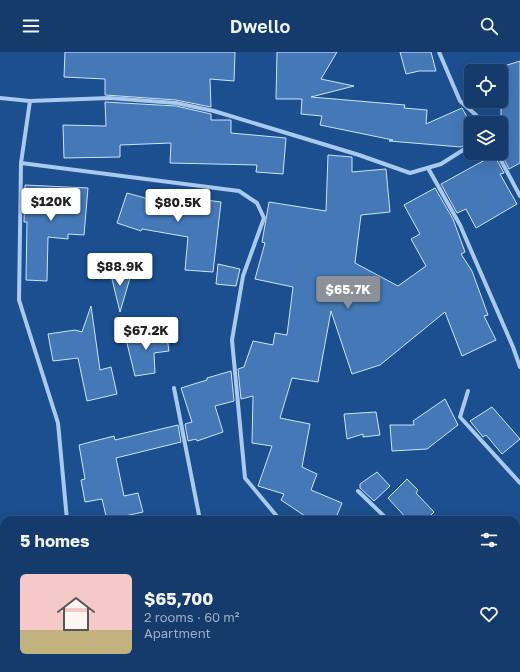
<!DOCTYPE html>
<meta charset="utf-8">
<style>
:root{--surface:#143b6b;--page:#1d4271;--text:#f1f3f6;--muted:#9dadc1;--line:#33557e;--accent:#8c9099}
body{margin:0;font-family:"Golos Text",sans-serif;background:var(--page);color:var(--text);height:100vh;display:flex;flex-direction:column;font-size:15px;white-space:nowrap}
*{box-sizing:border-box;margin:0}
p{font-size:13px;color:var(--muted)}
.icon{flex:none;width:22px;height:22px;fill:none;stroke:currentColor;stroke-width:2;stroke-linecap:round;stroke-linejoin:round}
.map{position:relative;flex:1;overflow:hidden}
.sheet{position:absolute;left:0px;top:464px;width:520px;height:156px;display:flex;flex-direction:column;background:var(--surface);border-radius:12px 12px 0 0;box-shadow:0 4px 16px #0002,0 0 0 1px var(--line)}
.sheet>*{flex:none}
.controls{position:absolute;left:464px;top:12px;display:grid;gap:8px}
.controls a{display:grid;place-items:center;width:44px;height:44px;border-radius:6px;background:var(--surface);box-shadow:0 4px 16px #0002,0 0 0 1px var(--line);font-size:20px}
.price{position:absolute;translate:-50% -34px;padding:0 9px;border-radius:4px;background:#fff;color:#222;font-size:13px;line-height:26px;filter:drop-shadow(0 1px 2px #0008)}
.price::after{content:'';position:absolute;left:50%;top:24px;width:12px;height:9px;margin-left:-6px;background:inherit;clip-path:polygon(0 0,100% 0,50% 100%)}
.price.on{background:var(--accent);color:#fff}
ul{padding:0;list-style:none}
li{display:flex;align-items:center;gap:12px;height:100px;padding:0 20px}
li span{display:grid;place-items:center;flex:none;width:112px;height:80px;border-radius:6px;color:#555}
li>.icon{margin-inline-start:auto}
span .icon{width:48px;height:48px;fill:#fffc;stroke-width:1}
li b{font-size:17px}
h2{display:flex;justify-content:space-between;align-items:center;height:48px;padding:0 20px;font-size:17px}
header{display:flex;justify-content:space-between;align-items:center;height:52px;padding:0 20px;background:var(--surface);font-size:18px;font-weight:600}
.map>svg:first-child{display:block}
.building{fill:#4478b7;stroke:#cfe3fa}
.lines{fill:none;stroke-linecap:round;stroke-linejoin:round}
.minor{stroke:#a9c9ee;stroke-width:4}
</style>
<header><svg class="icon" aria-label="menu" viewBox="0 0 24 24"><path d="M4 6h16M4 12h16M4 18h16"/></svg>Dwello<svg class="icon" aria-label="search" viewBox="0 0 24 24"><circle cx="10" cy="10" r="6"/><path d="M15 15l6 6"/></svg></header>
<div class="map">
<svg width="520" height="620" viewBox="0 0 520 620">
<rect width="100%" height="100%" fill="#1b4f8f"/>
<g class="building">
<polygon points="65,0 235,0 234,29 210,27 211,55 176,48 105,43 105,27 64,25"/>
<polygon points="277,0 337,0 321,27 354,34 311,45 405,53 404,56 427,58 426,72 462,56 471,72 471,90 461,95 389,89 393,88 320,73 322,64 301,62 302,47 276,47"/>
<polygon points="400,0 431,0 436,19 419,19 406,22"/>
<polygon points="520,9 520,111 509,117 501,101 501,15"/>
<polygon points="105,50 176,54 211,62 211,68 231,68 231,81 286,86 283,122 256,120 257,113 170,111 171,91 120,93 120,105 64,106 63,73 106,74"/>
<polygon points="328,103 352,105 352,120 386,117 390,160 361,163 355,211 398,234 426,214 411,187 420,182 404,153 435,136 453,167 465,200 461,202 472,219 488,263 484,264 496,288 462,304 445,260 380,313 352,322 331,259 318,330 292,326 280,366 310,372 302,415 317,422 311,438 342,451 335,468 311,468 281,448 284,442 258,434 272,394 252,391 253,344 241,347 238,317 244,315 253,289 273,293 275,281 287,283 293,235 255,227 265,191 262,190 269,150 326,159"/>
<polygon points="494,103 504,121 500,122 517,152 476,176 466,157 457,161 441,132"/>
<polygon points="25,133 88,136 84,183 68,182 68,187 48,185 47,229 26,228 27,170 24,170"/>
<polygon points="157,140 189,146 189,142 206,145 206,148 221,150 213,220 185,218 188,185 142,177 141,179 117,171 127,141 156,149"/>
<polygon points="218,212 240,217 236,234 216,232"/>
<polygon points="110,219 130,226 120,260"/>
<polygon points="91,254 100,318 111,315 117,342 87,349 78,306 53,309 48,282 75,278 82,280"/>
<polygon points="166,279 169,299 154,301 155,321 135,324 125,283"/>
<polygon points="231,319 234,349 215,354 223,380 197,389 196,387 188,389 185,372 192,370 181,336 207,328 207,326"/>
<polygon points="445,347 458,373 427,397 392,399 390,373 414,373 413,369"/>
<polygon points="492,355 520,387 502,402 486,383 483,385 470,369"/>
<polygon points="376,360 380,383 363,385 363,382 347,387 344,362"/>
<polygon points="178,373 181,390 116,406 124,444 138,441 143,460 107,468 102,447 85,450 81,428 85,427 79,393 114,384 115,388"/>
<polygon points="377,420 390,434 374,449 360,436 360,432"/>
<polygon points="407,427 418,438 416,441 434,460 426,468 408,468 388,446"/>
</g>
<g class="lines">
<g class="minor">
<polyline points="439,0 460,49 476,63 480,71"/>
<polyline points="0,46 30,49 21,111 19,248 58,371 67,468"/>
<polyline points="30,49 109,46 176,51 214,59 359,103 410,121 441,112 471,93"/>
<polyline points="497,101 520,144"/>
<polyline points="21,111 239,139 257,151 264,166 243,224 232,288 245,426 280,468"/>
<polyline points="428,116 460,173 513,295 520,315"/>
<polyline points="174,336 200,468"/>
<polyline points="468,339 460,365 520,431"/>
<polyline points="358,439 388,468"/>
<polyline points="516,588 520,591"/>
<polyline points="105,616 107,620"/>
<polyline points="296,616 300,620"/>
<polyline points="413,616 417,620"/>
</g>
</g>
</svg>
<div class="controls">
<a><svg class="icon" aria-label="locate" viewBox="0 0 24 24"><circle cx="12" cy="12" r="6"/><path d="M12 2v4M12 18v4M2 12h4M18 12h4"/></svg></a>
<a><svg class="icon" aria-label="layers" viewBox="0 0 24 24"><path d="M12 4l9 5-9 5-9-5zM3 14l9 5 9-5"/></svg></a>
</div>
<b class="price" style="left:51px;top:170px">$120K</b>
<b class="price" style="left:178px;top:171px">$80.5K</b>
<b class="price" style="left:120px;top:235px">$88.9K</b>
<b class="price on" style="left:348px;top:258px">$65.7K</b>
<b class="price" style="left:146px;top:299px">$67.2K</b>
<section class="sheet">
<h2>5 homes<svg class="icon" aria-label="filters" viewBox="0 0 24 24"><path d="M4 7h16M4 17h16"/><circle cx="9" cy="7" r="2"/><circle cx="15" cy="17" r="2"/></svg></h2>
<ul>
<li><span style="background:linear-gradient(#f6c9c9 70%,#c2b280 0)"><svg class="icon" aria-label="home" viewBox="0 0 24 24"><path d="M3 11l9-7 9 7M6 9v11h12V9"/></svg></span><div><b>$65,700</b><p>2 rooms · 60 m²</p><p>Apartment</p></div><svg class="icon" aria-label="heart" viewBox="0 0 24 24"><path d="M12 20l-8-8c-3-5 5-10 8-4 3-6 11-1 8 4z"/></svg></li>
</ul>
</section>
</div>
